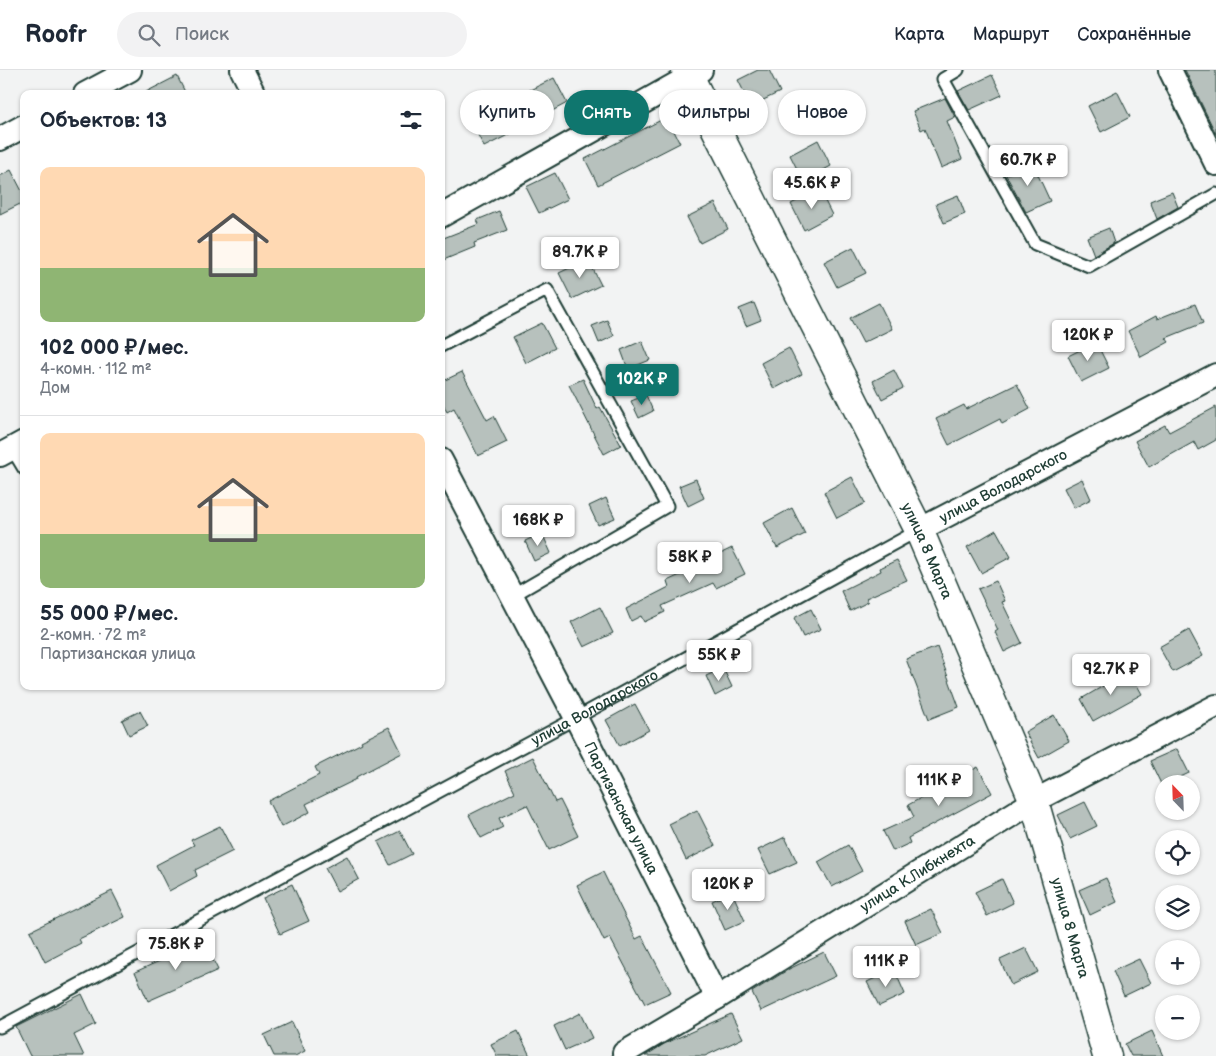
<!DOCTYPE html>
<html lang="ru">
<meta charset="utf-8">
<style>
:root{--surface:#fff;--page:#f2f2f3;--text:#1f2937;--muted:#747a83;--line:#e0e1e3;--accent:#0f766e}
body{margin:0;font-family:"Balsamiq Sans",sans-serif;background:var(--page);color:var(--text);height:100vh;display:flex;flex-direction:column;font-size:19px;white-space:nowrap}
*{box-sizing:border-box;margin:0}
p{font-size:16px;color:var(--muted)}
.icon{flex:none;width:28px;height:28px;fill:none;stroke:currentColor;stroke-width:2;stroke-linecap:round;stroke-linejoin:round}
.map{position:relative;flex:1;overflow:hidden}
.sheet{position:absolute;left:20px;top:20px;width:425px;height:600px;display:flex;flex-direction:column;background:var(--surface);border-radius:10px;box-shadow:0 1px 4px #0004}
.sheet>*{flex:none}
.hud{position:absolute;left:460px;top:20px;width:475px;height:45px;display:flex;gap:10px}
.needle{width:32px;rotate:337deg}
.tools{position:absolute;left:1155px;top:705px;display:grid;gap:10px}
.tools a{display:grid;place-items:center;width:45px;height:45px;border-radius:50%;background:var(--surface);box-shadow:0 1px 4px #0004;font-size:25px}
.price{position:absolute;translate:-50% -42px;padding:0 11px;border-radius:5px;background:#fff;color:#222;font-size:16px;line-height:32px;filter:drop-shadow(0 1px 2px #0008)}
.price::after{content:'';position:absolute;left:50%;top:30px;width:15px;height:11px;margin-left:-8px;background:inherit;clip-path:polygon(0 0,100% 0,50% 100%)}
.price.active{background:var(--accent);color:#fff}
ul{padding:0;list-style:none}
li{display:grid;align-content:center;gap:10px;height:265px;padding:0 20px}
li+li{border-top:1px solid var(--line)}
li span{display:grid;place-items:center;height:155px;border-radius:10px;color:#555}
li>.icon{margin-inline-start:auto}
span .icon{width:90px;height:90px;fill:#fffc;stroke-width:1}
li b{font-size:21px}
h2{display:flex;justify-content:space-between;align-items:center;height:60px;padding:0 20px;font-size:21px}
.tag{padding:0 18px;border-radius:22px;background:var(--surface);box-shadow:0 1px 4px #0004;font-size:18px;line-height:45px}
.tag.active{background:var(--accent);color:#fff}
header{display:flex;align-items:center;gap:30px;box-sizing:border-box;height:70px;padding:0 25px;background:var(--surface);border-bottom:1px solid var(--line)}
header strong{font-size:24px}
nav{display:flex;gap:28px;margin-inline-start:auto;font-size:18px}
.search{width:350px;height:45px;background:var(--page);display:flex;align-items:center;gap:12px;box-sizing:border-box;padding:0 18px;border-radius:28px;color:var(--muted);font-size:19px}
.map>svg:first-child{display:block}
.building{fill:#b7c1bd;stroke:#1f3d34}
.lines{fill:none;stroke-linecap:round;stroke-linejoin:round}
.service-casing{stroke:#1f3d34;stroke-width:15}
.minor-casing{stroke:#1f3d34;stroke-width:26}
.secondary-casing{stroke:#1f3d34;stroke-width:31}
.service{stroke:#fff;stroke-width:11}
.minor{stroke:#fff;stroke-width:22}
.secondary{stroke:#fff;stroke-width:28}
.labels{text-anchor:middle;stroke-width:4.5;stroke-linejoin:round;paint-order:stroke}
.street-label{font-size:15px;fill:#1f3d34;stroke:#fff}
</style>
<header>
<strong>Roofr</strong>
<div class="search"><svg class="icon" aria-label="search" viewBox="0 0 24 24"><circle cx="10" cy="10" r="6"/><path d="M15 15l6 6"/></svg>Поиск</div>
<nav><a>Карта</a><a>Маршрут</a><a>Сохранённые</a></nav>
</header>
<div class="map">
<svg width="1216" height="986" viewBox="0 0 1216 986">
<rect width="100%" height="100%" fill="#f2f3f3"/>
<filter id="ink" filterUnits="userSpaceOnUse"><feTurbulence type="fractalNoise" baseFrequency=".02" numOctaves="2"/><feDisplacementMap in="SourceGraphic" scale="10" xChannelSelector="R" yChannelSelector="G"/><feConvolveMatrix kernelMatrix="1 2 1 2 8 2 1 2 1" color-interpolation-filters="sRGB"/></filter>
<g filter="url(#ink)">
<g class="building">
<polygon points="758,0 769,0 780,22 751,36 738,10"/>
<polygon points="1185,0 1216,0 1216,64"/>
<polygon points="992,5 1002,25 969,40 958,21"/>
<polygon points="177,6 186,24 142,24"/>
<polygon points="554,8 567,33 539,48 526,22"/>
<polygon points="1117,21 1130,47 1101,62 1088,36"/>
<polygon points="945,28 955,47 947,51 962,89 941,98 925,58 921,60 913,41"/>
<polygon points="500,37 512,63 484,77 471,51"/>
<polygon points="667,47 680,73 598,115 585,89"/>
<polygon points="818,70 831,96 803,111 790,85"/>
<polygon points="1032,92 1050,131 1026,142 1006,105"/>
<polygon points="11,100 24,125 24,132 0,144 0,106"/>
<polygon points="555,103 568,129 539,143 526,117"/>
<polygon points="819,119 832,145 804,160 791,134"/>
<polygon points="1172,122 1178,137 1157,149 1150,131"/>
<polygon points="958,125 965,144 944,153 936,134"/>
<polygon points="715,133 728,159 700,173 687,147"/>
<polygon points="499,141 507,160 474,173 475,177 441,191 441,169 479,154 477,150"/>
<polygon points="1109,158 1114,173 1094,185 1087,167"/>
<polygon points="853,177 866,203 837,217 824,192"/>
<polygon points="588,189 601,215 572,229 559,203"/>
<polygon points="754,233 761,250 746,256 739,239"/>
<polygon points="879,233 892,259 863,273 850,248"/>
<polygon points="1195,234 1203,253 1166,268 1169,272 1141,287 1128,261 1156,246 1157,249"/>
<polygon points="607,250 614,266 599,273 592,256"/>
<polygon points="542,253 555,278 526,293 513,267"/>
<polygon points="642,271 650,290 628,299 621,280"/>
<polygon points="1096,272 1109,298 1081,312 1068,286"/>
<polygon points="789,278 802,304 774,319 761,293"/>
<polygon points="894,300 903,318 882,329 873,311"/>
<polygon points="462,302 487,350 494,346 507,372 478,386 454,338 447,342 441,330 441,312"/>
<polygon points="583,309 597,339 600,337 621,375 604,384 569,315"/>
<polygon points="1017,314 1030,339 1002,354 1000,349 949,375 936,349 964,335 966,339"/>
<polygon points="646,325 653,341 639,348 631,331"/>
<polygon points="1216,337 1216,370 1198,380 1194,372 1149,397 1135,371 1165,355 1169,362"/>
<polygon points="852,407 865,433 837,448 824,422"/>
<polygon points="696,409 704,428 688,436 679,416"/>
<polygon points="1082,409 1091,429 1074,438 1064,418"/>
<polygon points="606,428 615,448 598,455 589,436"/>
<polygon points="792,438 805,464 777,478 764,453"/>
<polygon points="996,460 1011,487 981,503 967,477"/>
<polygon points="542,463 551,483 534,491 525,471"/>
<polygon points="732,478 745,504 716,518 713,513 662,536 665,542 644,552 641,546 631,551 626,539 669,517 667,511 704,494 703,492"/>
<polygon points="897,490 907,510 866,528 868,532 850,541 841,521 881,501 880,498"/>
<polygon points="996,511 1005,531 1002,532 1022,573 1004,582 995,562 998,560 978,519"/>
<polygon points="600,537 613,563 584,577 571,552"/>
<polygon points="811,539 821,559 803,567 794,548"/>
<polygon points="1189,560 1203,586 1173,602 1159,577"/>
<polygon points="937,577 959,637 929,649 906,589"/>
<polygon points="723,598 732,617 715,626 706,606"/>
<polygon points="1129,601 1142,624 1093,651 1081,629"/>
<polygon points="635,634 649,660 620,676 606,650"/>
<polygon points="140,641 148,656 129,665 122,650"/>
<polygon points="1054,645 1069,671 1039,688 1025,662"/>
<polygon points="389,657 402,683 356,707 357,709 306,734 310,742 281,757 268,731 319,705 315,697 362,673 361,671"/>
<polygon points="1177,679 1189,703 1162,716 1150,691"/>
<polygon points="533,687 555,732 560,730 578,766 549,780 527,735 499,748 503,757 481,768 469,745 515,722 505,701"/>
<polygon points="978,697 992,723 908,768 910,773 893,781 883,761 914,747 908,735"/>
<polygon points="1085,732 1097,756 1070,769 1058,745"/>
<polygon points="697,740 715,776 686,790 669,754"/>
<polygon points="220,756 233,781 195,800 197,806 169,821 156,795 194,775 191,770"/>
<polygon points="400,761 412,784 390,795 378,772"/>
<polygon points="785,767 797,792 770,804 758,780"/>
<polygon points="848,775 862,801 832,817 818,792"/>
<polygon points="347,786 359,809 337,821 325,798"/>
<polygon points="603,802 636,869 642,866 671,922 645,934 610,868 604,871 577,815"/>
<polygon points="1106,808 1117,832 1090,845 1079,820"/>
<polygon points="1002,809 1013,833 987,846 975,822"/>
<polygon points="292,814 309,851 280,864 263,828"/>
<polygon points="112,821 125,847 79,869 81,873 45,892 30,861"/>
<polygon points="732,822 745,851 725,860 712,831"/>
<polygon points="931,839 943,863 916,875 905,851"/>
<polygon points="204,871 218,900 148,931 135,902"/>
<polygon points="1026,878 1038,902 1011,915 1000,890"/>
<polygon points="824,882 836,906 761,941 752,922 789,899"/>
<polygon points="1139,889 1151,913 1124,926 1113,901"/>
<polygon points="894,899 905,924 879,936 867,912"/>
<polygon points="82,924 96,954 74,965 84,986 30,986 16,957"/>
<polygon points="580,943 592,968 565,980 554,956"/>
<polygon points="731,944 743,968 705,986 645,986 664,974"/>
<polygon points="292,952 305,981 295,986 274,986 264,965"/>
<polygon points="518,961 530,986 497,986 491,974"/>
<polygon points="1152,961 1163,986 1131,986 1125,974"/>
</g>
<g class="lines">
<g class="service-casing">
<g id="service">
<polyline points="958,0 943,9 1035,174 1089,196 1216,124"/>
<polyline points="441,276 547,220 667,436 512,526"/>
<polyline points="12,379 24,399"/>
<path id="s1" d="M 0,957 L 576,648 L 919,460"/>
</g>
</g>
<g class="minor-casing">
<g id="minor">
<polyline points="242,0 254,24"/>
<polyline points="1170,0 1216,94"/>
<polyline points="85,24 130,0"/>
<polyline points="0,69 24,56"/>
<polyline points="441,146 701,0"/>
<polyline points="0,385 24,372"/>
<path id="s2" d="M 441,390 L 576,648 L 717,928"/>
<path id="s3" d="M 919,460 L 1216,305"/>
<path id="s4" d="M 624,983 L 717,928 L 1034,731 L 1216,636"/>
</g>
</g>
<g class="secondary-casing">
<g id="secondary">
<path id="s5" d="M 686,0 L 919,460 L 1034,731 L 1107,986"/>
</g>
</g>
<use href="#service" class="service"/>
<use href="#minor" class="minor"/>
<use href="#secondary" class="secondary"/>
</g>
</g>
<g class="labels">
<g class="street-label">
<text dy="5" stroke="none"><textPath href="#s3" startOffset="95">улица Володарского</textPath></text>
<text dy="5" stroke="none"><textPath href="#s5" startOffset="538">улица 8 Марта</textPath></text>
<text dy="5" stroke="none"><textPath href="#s1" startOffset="675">улица Володарского</textPath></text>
<text dy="5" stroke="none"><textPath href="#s2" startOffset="392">Партизанская улица</textPath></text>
<text dy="5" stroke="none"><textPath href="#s4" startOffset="344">улица К.Либкнехта</textPath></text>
<text dy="5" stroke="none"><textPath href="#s5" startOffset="942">улица 8 Марта</textPath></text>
</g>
</g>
</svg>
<div class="tools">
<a><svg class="needle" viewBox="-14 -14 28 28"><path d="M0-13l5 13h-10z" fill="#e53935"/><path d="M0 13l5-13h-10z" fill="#747a83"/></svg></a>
<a><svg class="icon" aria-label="locate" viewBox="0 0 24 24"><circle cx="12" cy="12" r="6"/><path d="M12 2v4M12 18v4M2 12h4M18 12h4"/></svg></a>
<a><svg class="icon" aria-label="layers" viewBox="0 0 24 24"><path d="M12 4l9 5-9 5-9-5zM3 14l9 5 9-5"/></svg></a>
<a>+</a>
<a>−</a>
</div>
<b class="price" style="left:1028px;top:117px">60.7K ₽</b>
<b class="price" style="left:812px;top:140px">45.6K ₽</b>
<b class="price" style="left:580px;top:209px">89.7K ₽</b>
<b class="price" style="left:1088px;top:292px">120K ₽</b>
<b class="price active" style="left:642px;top:336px">102K ₽</b>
<b class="price" style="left:538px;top:477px">168K ₽</b>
<b class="price" style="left:690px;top:514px">58K ₽</b>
<b class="price" style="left:719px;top:612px">55K ₽</b>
<b class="price" style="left:1111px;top:626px">92.7K ₽</b>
<b class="price" style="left:939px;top:737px">111K ₽</b>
<b class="price" style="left:728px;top:841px">120K ₽</b>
<b class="price" style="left:176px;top:901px">75.8K ₽</b>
<b class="price" style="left:886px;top:918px">111K ₽</b>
<div class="hud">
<a class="tag">Купить</a>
<a class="tag active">Снять</a>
<a class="tag">Фильтры</a>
<a class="tag">Новое</a>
</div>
<section class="sheet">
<h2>Объектов: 13<svg class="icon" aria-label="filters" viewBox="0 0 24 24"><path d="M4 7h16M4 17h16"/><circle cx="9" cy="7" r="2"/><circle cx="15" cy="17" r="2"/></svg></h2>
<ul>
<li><span style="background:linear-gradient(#ffd9b3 65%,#8fb573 0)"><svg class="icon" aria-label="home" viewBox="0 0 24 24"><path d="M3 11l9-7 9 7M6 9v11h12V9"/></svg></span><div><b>102 000 ₽/мес.</b><p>4-комн. · 112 m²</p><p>Дом</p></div></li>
<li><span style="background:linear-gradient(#ffd9b3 65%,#8fb573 0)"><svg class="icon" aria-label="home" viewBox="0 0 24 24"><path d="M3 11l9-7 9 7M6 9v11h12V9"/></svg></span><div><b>55 000 ₽/мес.</b><p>2-комн. · 72 m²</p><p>Партизанская улица</p></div></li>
</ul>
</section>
</div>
